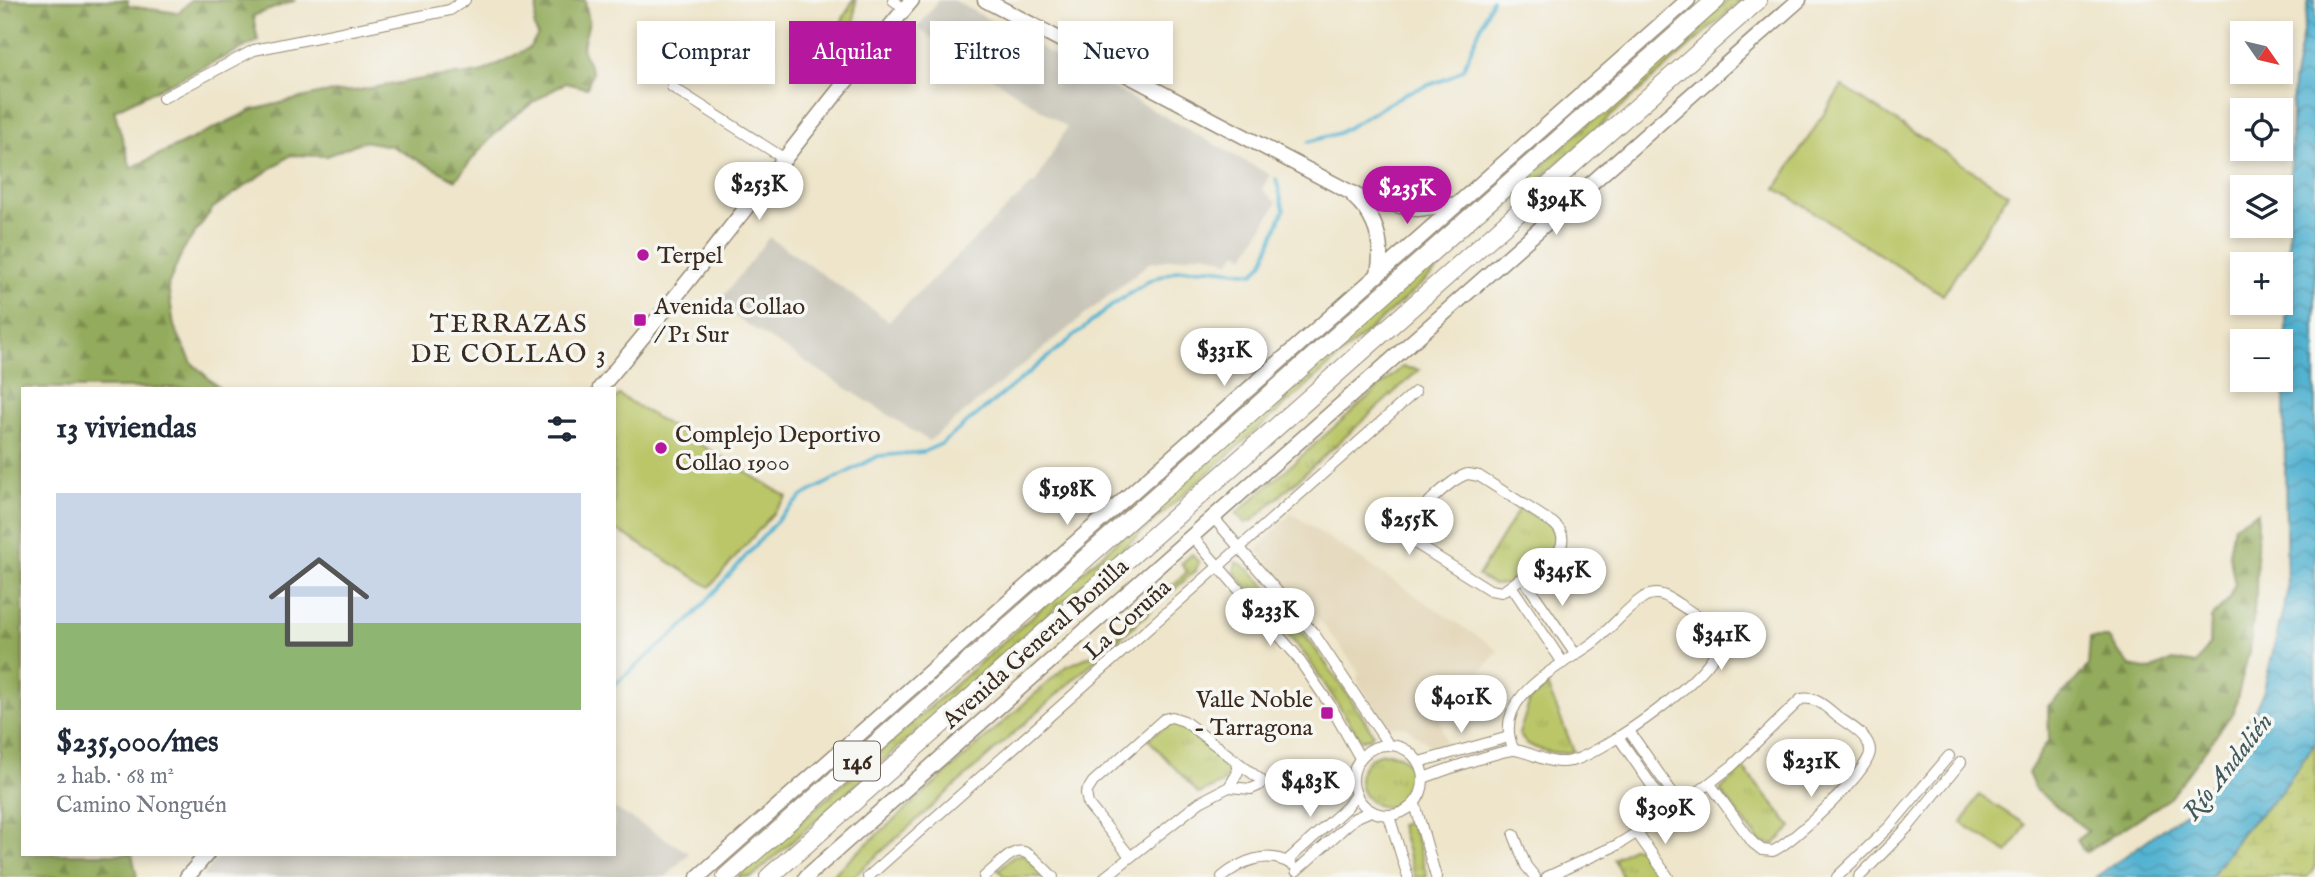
<!DOCTYPE html>
<html lang="es">
<meta charset="utf-8">
<style>
:root{--surface:#fff;--page:#f2f2f3;--text:#1f2937;--muted:#747a83;--line:#e0e1e3;--accent:#b5179e}
body{margin:0;font-family:"IM FELL English",serif;background:var(--page);color:var(--text);height:100vh;display:flex;flex-direction:column;font-size:26px;white-space:nowrap}
*{box-sizing:border-box;margin:0}
p{font-size:23px;color:var(--muted)}
.icon{flex:none;width:38px;height:38px;fill:none;stroke:currentColor;stroke-width:2;stroke-linecap:round;stroke-linejoin:round}
.map{position:relative;flex:1;overflow:hidden}
.sheet{position:absolute;left:21px;top:387px;width:595px;height:469px;display:flex;flex-direction:column;background:var(--surface);border-radius:0px;box-shadow:0 4px 10px #0003}
.sheet>*{flex:none}
.hud{position:absolute;left:637px;top:21px;width:665px;height:63px;display:flex;gap:14px}
.needle{width:46px;rotate:124deg}
.tools{position:absolute;left:2230px;top:21px;display:grid;gap:14px}
.tools a{display:grid;place-items:center;width:63px;height:63px;border-radius:0px;background:var(--surface);box-shadow:0 4px 10px #0003;font-size:35px}
.price{position:absolute;translate:-50% -60px;padding:0 16px;border-radius:24px;background:#fff;color:#222;font-size:23px;line-height:46px;filter:drop-shadow(0 2px 4px #0008)}
.price::after{content:'';position:absolute;left:50%;top:42px;width:21px;height:16px;margin-left:-10px;background:inherit;clip-path:polygon(0 0,100% 0,50% 100%)}
.price.current{background:var(--accent);color:#fff}
ul{padding:0;list-style:none}
li{display:grid;align-content:center;gap:14px;height:371px;padding:0 35px}
li+li{border-top:2px solid var(--line)}
li span{display:grid;place-items:center;height:217px;border-radius:0px;color:#555}
li>.icon{margin-inline-start:auto}
span .icon{width:126px;height:126px;fill:#fffc;stroke-width:1}
li b{font-size:30px}
h2{display:flex;justify-content:space-between;align-items:center;height:84px;padding:0 35px;font-size:30px}
.pill{padding:0 24px;border-radius:0px;background:var(--surface);box-shadow:0 4px 10px #0003;font-size:24px;line-height:63px}
.pill.current{background:var(--accent);color:#fff}
.map>svg:first-child{display:block}
.built{fill:#e3d6b7}
.industrial{fill:#c8c4b8}
.grass{fill:url(#grass-tufts);stroke:#7a7843;stroke-width:2}
.forest{fill:url(#forest-firs);stroke:#676a3d;stroke-width:2}
.wetland{fill:url(#wetland-marsh);stroke:#7a7843;stroke-width:2}
.garden{fill:#bac668;stroke:#7a7843;stroke-width:2}
.water{fill:url(#water-waves);stroke:#476e78;stroke-width:2}
.lines{fill:none;stroke-linecap:round;stroke-linejoin:round}
.stream{stroke:#53b3d2;stroke-width:3.5}
.street-casing{stroke:#948874;stroke-width:12}
.secondary-casing{stroke:#948874;stroke-width:17}
.highway-casing{stroke:#948874;stroke-width:20}
.street{stroke:#fff;stroke-width:10}
.secondary{stroke:#fff;stroke-width:14}
.highway{stroke:#fff;stroke-width:18}
.poi-dot{fill:#b5179e;stroke:#f6f6f2;stroke-width:2.5}
.labels{text-anchor:middle;stroke-width:7;stroke-linejoin:round;paint-order:stroke}
.shield{fill:#f6f6f2;stroke:#73675e;stroke-width:2}
.shield-label{font-size:23px;font-weight:bold;fill:#3b2a1e}
.poi-label{font-size:24px;fill:#3b2a1e;stroke:#f6f6f2;text-anchor:start}
.street-label{font-size:24px;fill:#3b2a1e;stroke:#f6f6f2}
.neighbourhood-label{font-size:26px;letter-spacing:2px;fill:#3b2a1e;stroke:#f6f6f2}
.water-label{font-size:26px;font-style:italic;fill:#435a5d;stroke:#f6f6f2}
</style>
<div class="map">
<svg width="2315" height="877" viewBox="0 0 2315 877">
<defs>
<pattern id="grass-tufts" width="24" height="20" patternUnits="userSpaceOnUse" patternTransform="scale(1.75)"><rect width="24" height="20" fill="#bac668"/><path d="M3 7l-1-3M5 7V3M7 7l1-3M15 17l-1-3M17 17v-4M19 17l1-3" fill="none" stroke="#a1aa5a"/></pattern>
<pattern id="forest-firs" width="22" height="20" patternUnits="userSpaceOnUse" patternTransform="scale(1.75)"><rect width="22" height="20" fill="#93ab5c"/><path d="M5 1l3.5 6h-7zM16 11l3.5 6h-7z" fill="#798b4b"/></pattern>
<pattern id="wetland-marsh" width="20" height="14" patternUnits="userSpaceOnUse" patternTransform="scale(1.75)"><rect width="20" height="14" fill="#bac668"/><path d="M1 5h8M5 5V1M11 12h8M15 12V8" fill="none" stroke="#a1aa5a"/></pattern>
<pattern id="water-waves" width="16" height="10" patternUnits="userSpaceOnUse" patternTransform="scale(1.75)"><rect width="16" height="10" fill="#53b3d2"/><path d="M0 5q4-4 8 0t8 0" fill="none" stroke="#4692aa"/></pattern>
</defs>
<rect width="100%" height="100%" fill="#f6f6f2"/>
<filter id="ink" filterUnits="userSpaceOnUse"><feTurbulence type="fractalNoise" baseFrequency=".0143" numOctaves="2"/><feDisplacementMap in="SourceGraphic" scale="14" xChannelSelector="R" yChannelSelector="G"/><feConvolveMatrix kernelMatrix="1 2 1 2 8 2 1 2 1" color-interpolation-filters="sRGB"/></filter>
<filter id="wash" filterUnits="userSpaceOnUse"><feTurbulence type="fractalNoise" baseFrequency=".00686" numOctaves="4" result="noise"/><feDisplacementMap in="SourceGraphic" scale="28" xChannelSelector="R" yChannelSelector="G"/><feGaussianBlur stdDeviation="1.57" result="paint"/><feColorMatrix in="noise" values="0 0 0 0 0 0 0 0 0 0 0 0 0 0 0 0 0 1.4 0 .05"/><feComposite in="paint" operator="in"/></filter>
<g filter="url(#wash)">
<rect width="100%" height="100%" fill="#eee5ca"/>
<polygon class="built" points="1291,513 1498,650 1475,680 1468,699 1438,709 1446,744 1432,747 1405,727 1385,726 1357,679 1359,673 1344,651 1299,594 1293,593 1257,550"/>
<g class="industrial">
<polygon points="939,0 954,0 1270,175 1262,189 1277,203 1245,256 1238,251 1230,261 1205,253 1149,263 929,441 717,305 769,237 889,321 1033,183 1035,184 1067,127 917,28"/>
<polygon points="614,808 689,853 666,877 202,877 220,854 614,854"/>
</g>
<g class="grass">
<polygon points="853,0 856,0 853,37 849,42 832,40"/>
<polygon points="1728,0 1742,0 752,877 738,877"/>
<polygon points="1402,367 1419,370 1252,521 1245,523 1236,514"/>
<polygon points="1520,507 1551,526 1557,542 1506,584 1494,585 1478,576"/>
<polygon points="1192,554 1199,563 1195,571 853,877 830,877 1065,667 1101,651 1187,572 1181,564"/>
<path d="M 1236,562 C 1262,567 1353,701 1370,729 L 1373,734 L 1370,738 L 1361,740 L 1307,657 L 1234,572 Z"/>
<path d="M 1547,685 L 1574,751 C 1558,756 1527,750 1519,734 L 1530,700 Z"/>
<path d="M 1171,722 C 1186,725 1227,754 1231,768 L 1224,782 L 1199,794 L 1148,739 Z"/>
<circle cx="1387" cy="780" r="27"/>
<polygon points="1743,768 1792,827 1773,845 1760,842 1720,790"/>
<polygon points="1412,820 1412,821 1427,877 1415,877 1400,825"/>
<polygon points="1632,848 1641,848 1662,877 1622,877 1614,859"/>
<polygon points="1023,854 1048,877 1005,877 998,870 1014,856"/>
</g>
<g class="forest">
<path d="M 0,0 L 128,0 L 128,6 L 179,13 L 191,0 L 296,0 L 253,16 L 258,41 L 114,110 L 131,168 L 252,110 L 322,93 L 354,91 L 434,77 L 480,73 L 529,48 L 538,35 L 534,27 L 538,0 L 585,0 L 589,22 L 582,49 L 592,72 L 587,88 L 565,83 C 517,109 488,137 456,180 L 391,146 L 363,141 L 327,156 L 291,155 L 213,208 L 183,250 L 168,285 L 174,326 L 192,363 L 219,388 L 23,388 L 23,854 L 132,854 L 137,877 L 0,877 Z"/>
<polygon points="2258,512 2256,591 2250,647 2234,711 2169,799 2085,853 2077,840 2088,831 2035,789 2028,773 2049,739 2048,706 2071,686 2088,666 2090,638 2108,638 2130,666 2151,670 2172,660 2196,664 2210,644 2211,618 2227,602 2235,584 2229,553 2234,525"/>
</g>
<polygon class="wetland" points="2315,743 2315,869 2307,877 2211,877 2243,831 2281,792"/>
<g class="garden">
<polygon points="1842,86 2008,194 1943,295 1776,188"/>
<polygon points="619,395 787,497 710,587 614,528 614,400"/>
<polygon points="1979,795 2026,825 2008,853 1962,823"/>
</g>
<polygon class="water" points="2309,0 2315,0 2315,743 2281,792 2243,831 2211,877 2096,877 2196,805 2231,755 2263,693 2287,593 2284,397 2293,83"/>
<g class="lines">
<g class="stream">
<polyline points="1308,142 1339,133 1406,93 1449,78 1463,69 1492,0"/>
<polyline points="614,685 688,622 782,515 804,495 878,456 923,452 941,444 1111,306 1149,281 1178,270 1210,268 1254,273 1263,262 1284,210 1276,179"/>
</g>
</g>
</g>
<g filter="url(#ink)">
<g class="lines">
<g class="street-casing">
<g id="street">
<polyline points="893,0 897,3"/>
<polyline points="672,87 785,159"/>
<polyline points="163,98 254,50 450,10 465,0"/>
<path d="M 1468,474 L 1479,476 L 1553,523 C 1563,531 1565,540 1559,551 L 1502,592 L 1490,590 L 1418,545 L 1409,533 C 1409,517 1452,477 1468,474 Z"/>
<polyline points="1212,516 1315,635 1388,744"/>
<polyline points="1191,535 1295,654 1330,705 1360,758"/>
<polyline points="1523,578 1576,655"/>
<polyline points="1512,587 1563,663"/>
<polyline points="1629,731 1681,805"/>
<polyline points="1619,738 1670,812"/>
<circle cx="1388" cy="780" r="35"/>
<polyline points="1419,762 1509,737"/>
<path d="M 1424,778 C 1436,773 1504,749 1515,750 C 1534,753 1550,766 1571,761 C 1600,755 1724,671 1718,640 C 1715,624 1684,608 1671,599 C 1663,594 1655,592 1646,596 C 1630,604 1610,630 1594,642 C 1563,666 1488,697 1514,750"/>
<polyline points="1415,804 1436,877"/>
<polyline points="1389,816 1408,877"/>
<polyline points="1637,833 1668,877"/>
<polyline points="1514,835 1526,866 1535,877"/>
<polyline points="1129,855 1088,804 1086,793 1093,782 1164,719 1172,717 1184,721 1261,780 1260,785 1251,789 1229,787"/>
<polyline points="1287,861 1347,807 1356,794"/>
<polyline points="1296,871 1355,818 1371,811"/>
<polyline points="868,877 1415,392"/>
<path d="M 984,877 C 1021,845 1018,841 1053,877"/>
<polyline points="1105,877 1200,802 1229,787 1238,772 1236,763"/>
<path d="M 1222,877 C 1241,861 1267,850 1291,864"/>
<path d="M 1547,877 L 1617,845 L 1681,805 L 1732,766 L 1801,699 C 1816,696 1826,707 1838,717 C 1849,725 1870,736 1870,751 C 1871,770 1792,843 1773,851 L 1762,850 L 1753,843 L 1710,784"/>
<polyline points="1837,877 1890,826 1949,756"/>
<polyline points="1859,877 1908,827 1961,762"/>
</g>
</g>
<g class="secondary-casing">
<g id="secondary">
<polyline points="985,0 1363,199 1417,209 1458,204"/>
<path d="M 1354,197 C 1377,218 1384,244 1378,274"/>
<path d="M 600,388 C 708,262 805,128 912,0"/>
<polyline points="187,877 207,854"/>
<polyline points="698,877 1688,0"/>
<polyline points="806,877 1799,0"/>
</g>
</g>
<g class="highway-casing">
<g id="highway">
<polyline points="726,877 1716,0"/>
<polyline points="769,877 1758,0"/>
</g>
</g>
<use href="#street" class="street"/>
<use href="#secondary" class="secondary"/>
<use href="#highway" class="highway"/>
</g>
</g>
<g class="poi-dot">
<circle cx="643" cy="255" r="7"/>
<rect x="633" y="313" width="14" height="14" rx="3.5"/>
<circle cx="661" cy="448" r="7"/>
<rect x="1320" y="706" width="14" height="14" rx="3.5"/>
</g>
<g class="labels">
<rect class="shield" x="834" y="741.5" width="46" height="39" rx="5"/>
<g class="shield-label">
<text x="857" y="769">146</text>
</g>
<g class="poi-label">
<text x="657" y="263">Terpel</text>
<text x="654" y="314">Avenida Collao<tspan x="654" dy="28">/ P1 Sur</tspan></text>
<text x="675" y="442">Complejo Deportivo<tspan x="675" dy="28">Collao 1900</tspan></text>
<text x="1313" y="707" text-anchor="end">Valle Noble<tspan x="1313" dy="28">- Tarragona</tspan></text>
</g>
<g class="street-label">
<text transform="translate(1127 619) rotate(-42)" y="8">La Coruña</text>
<text transform="translate(1035 643) rotate(-42)" y="8">Avenida General Bonilla</text>
</g>
<g class="neighbourhood-label">
<text x="509" y="332">TERRAZAS<tspan x="509" dy="30">DE COLLAO 3</tspan></text>
</g>
<g class="water-label">
<text transform="translate(2227 766) rotate(-52)" y="9">Río Andalién</text>
</g>
</g>
</svg>
<div class="tools">
<a><svg class="needle" viewBox="-14 -14 28 28"><path d="M0-13l5 13h-10z" fill="#e53935"/><path d="M0 13l5-13h-10z" fill="#747a83"/></svg></a>
<a><svg class="icon" aria-label="locate" viewBox="0 0 24 24"><circle cx="12" cy="12" r="6"/><path d="M12 2v4M12 18v4M2 12h4M18 12h4"/></svg></a>
<a><svg class="icon" aria-label="layers" viewBox="0 0 24 24"><path d="M12 4l9 5-9 5-9-5zM3 14l9 5 9-5"/></svg></a>
<a>+</a>
<a>−</a>
</div>
<b class="price" style="left:759px;top:222px">$253K</b>
<b class="price current" style="left:1407px;top:226px">$235K</b>
<b class="price" style="left:1556px;top:237px">$394K</b>
<b class="price" style="left:1224px;top:388px">$331K</b>
<b class="price" style="left:1067px;top:527px">$198K</b>
<b class="price" style="left:1409px;top:557px">$255K</b>
<b class="price" style="left:1562px;top:608px">$345K</b>
<b class="price" style="left:1270px;top:648px">$233K</b>
<b class="price" style="left:1721px;top:672px">$341K</b>
<b class="price" style="left:1461px;top:735px">$401K</b>
<b class="price" style="left:1811px;top:799px">$231K</b>
<b class="price" style="left:1310px;top:819px">$483K</b>
<b class="price" style="left:1665px;top:846px">$309K</b>
<div class="hud">
<a class="pill">Comprar</a>
<a class="pill current">Alquilar</a>
<a class="pill">Filtros</a>
<a class="pill">Nuevo</a>
</div>
<section class="sheet">
<h2>13 viviendas<svg class="icon" aria-label="filters" viewBox="0 0 24 24"><path d="M4 7h16M4 17h16"/><circle cx="9" cy="7" r="2"/><circle cx="15" cy="17" r="2"/></svg></h2>
<ul>
<li><span style="background:linear-gradient(#c9d6e8 60%,#8fb573 0)"><svg class="icon" aria-label="home" viewBox="0 0 24 24"><path d="M3 11l9-7 9 7M6 9v11h12V9"/></svg></span><div><b>$235,000/mes</b><p>2 hab. · 68 m²</p><p>Camino Nonguén</p></div></li>
</ul>
</section>
</div>
